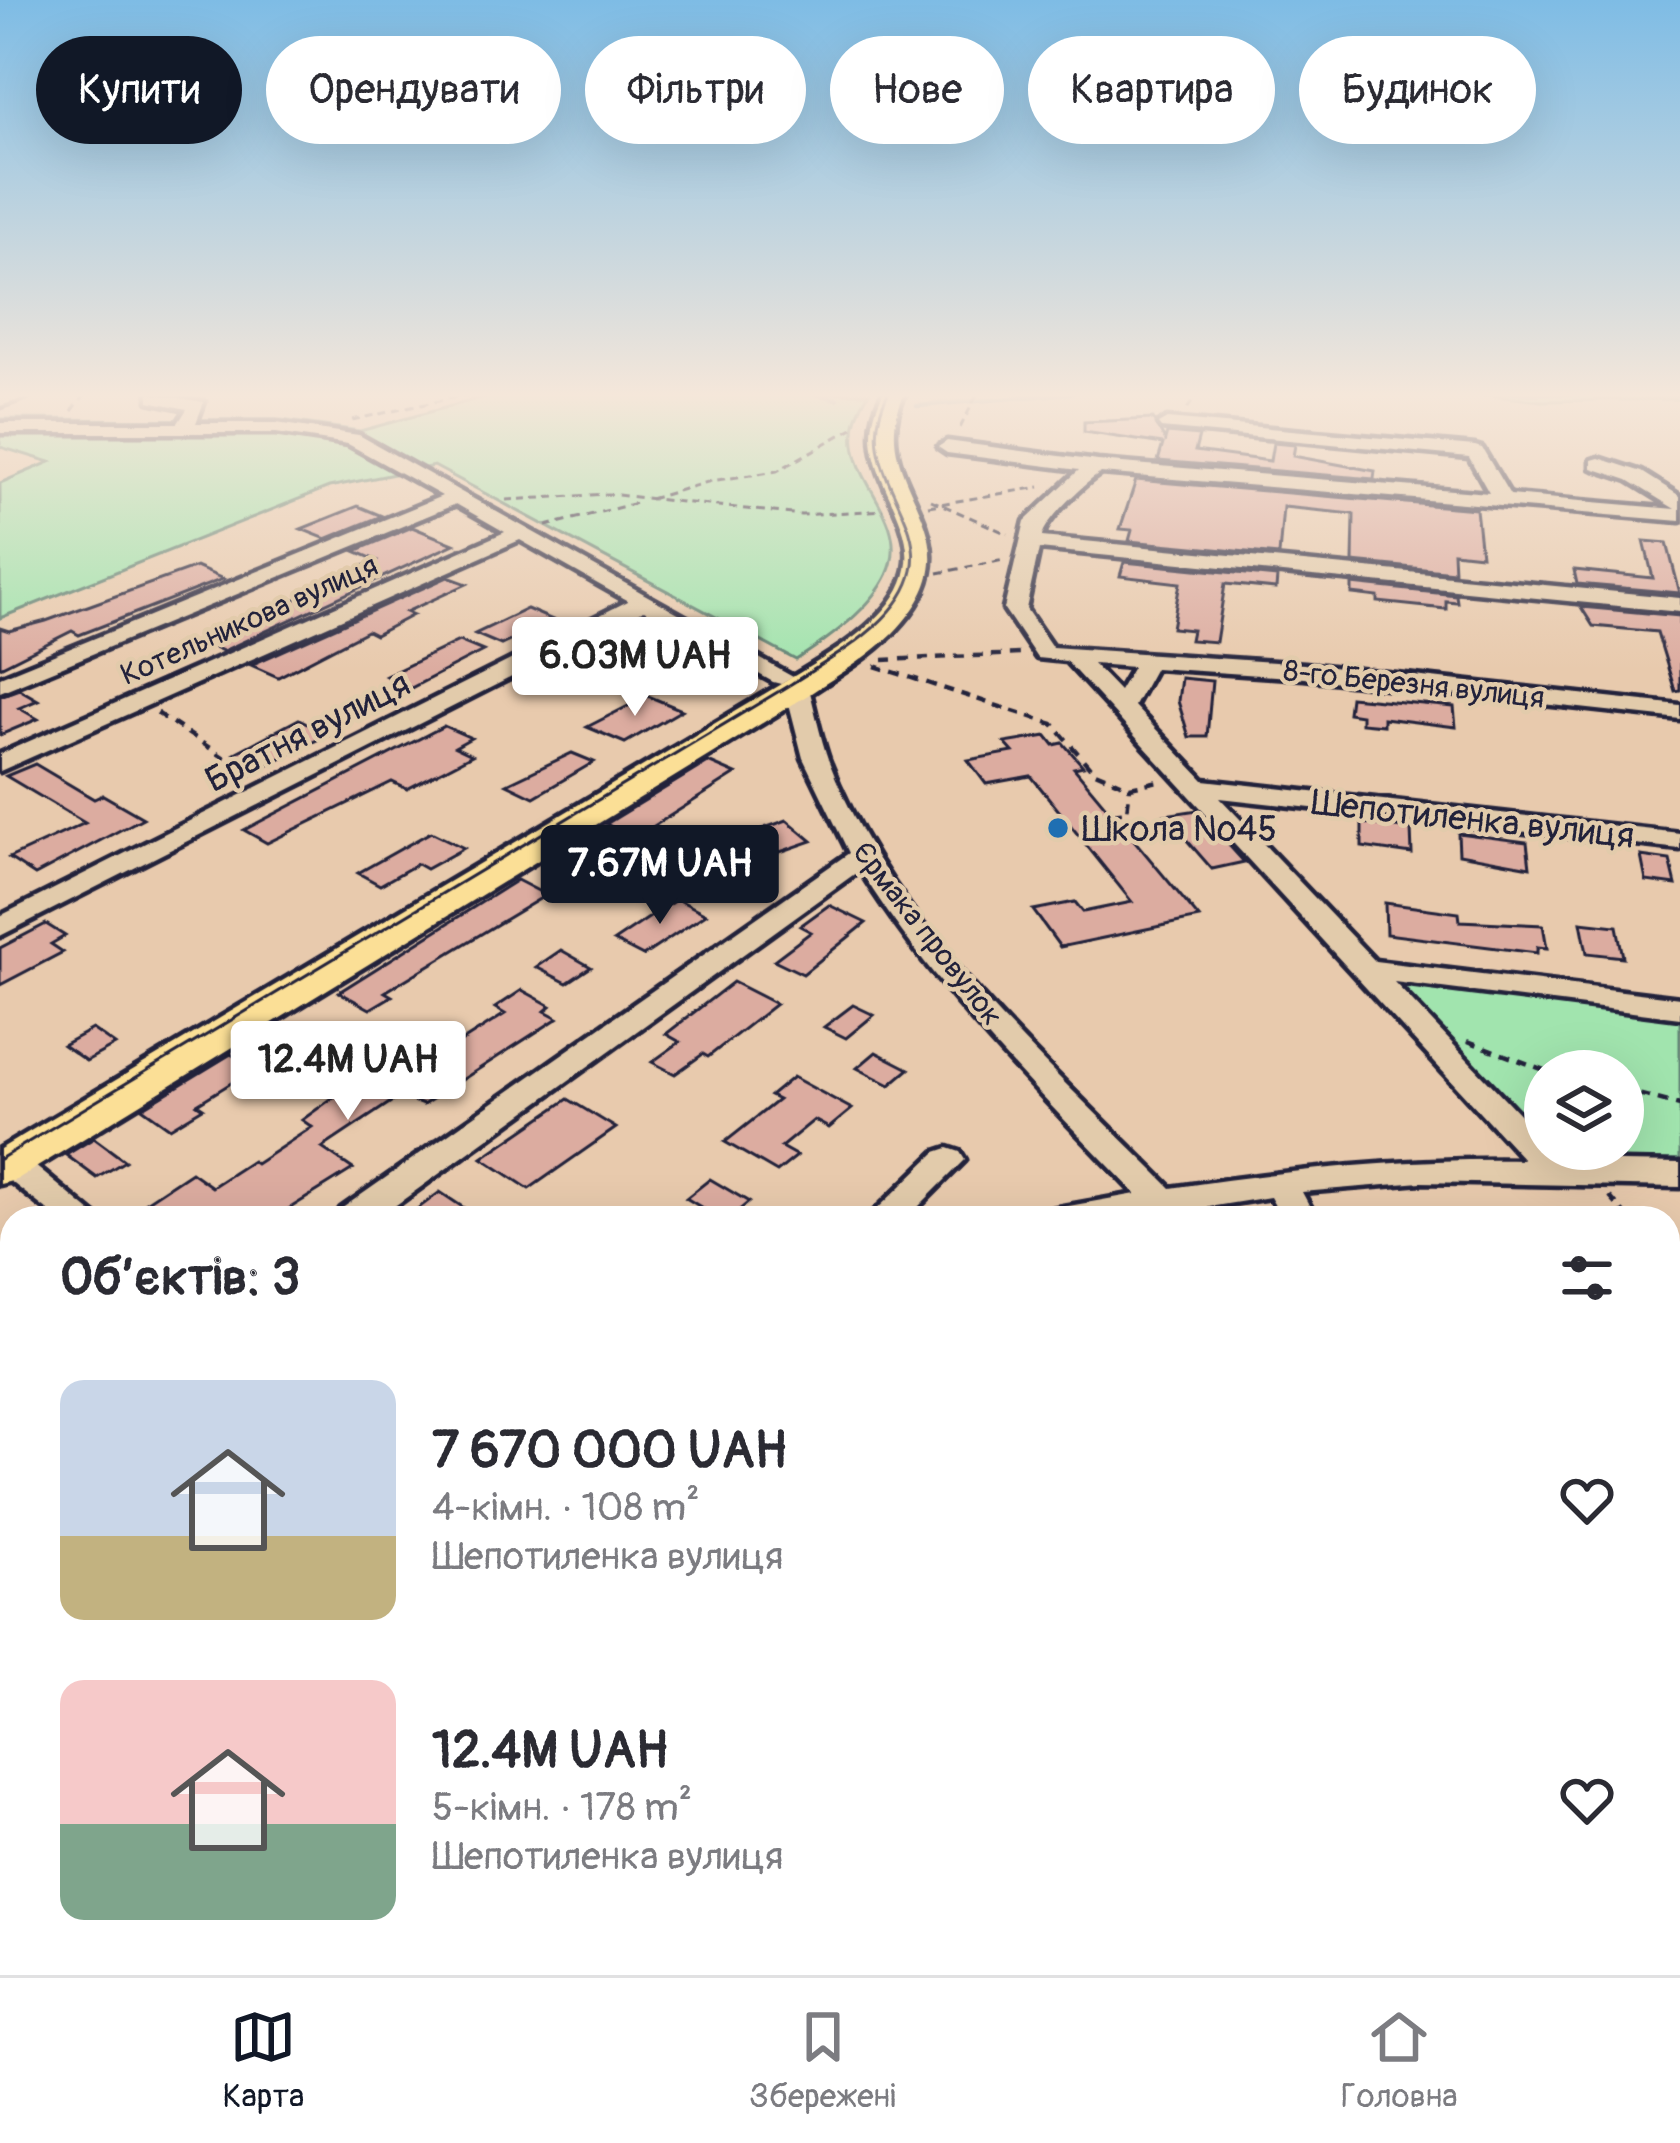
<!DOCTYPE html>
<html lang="uk">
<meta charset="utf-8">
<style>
:root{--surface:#fff;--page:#f7f7f7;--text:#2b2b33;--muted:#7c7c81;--line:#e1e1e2;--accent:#111827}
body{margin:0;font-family:Pangolin,sans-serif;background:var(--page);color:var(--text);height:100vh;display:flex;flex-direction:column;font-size:45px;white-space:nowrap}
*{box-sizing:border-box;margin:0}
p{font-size:39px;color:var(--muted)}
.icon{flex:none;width:66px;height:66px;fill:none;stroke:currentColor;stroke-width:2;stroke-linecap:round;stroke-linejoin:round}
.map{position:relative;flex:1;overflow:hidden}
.drawer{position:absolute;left:0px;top:1206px;width:1680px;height:771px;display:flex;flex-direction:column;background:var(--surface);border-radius:36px 36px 0 0;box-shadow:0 12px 48px #0002}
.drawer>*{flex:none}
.hud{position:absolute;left:36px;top:36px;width:1608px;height:108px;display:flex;gap:24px}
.controls{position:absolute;left:1524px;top:1050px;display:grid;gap:24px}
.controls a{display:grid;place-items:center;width:120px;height:120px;border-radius:50%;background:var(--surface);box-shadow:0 12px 48px #0002;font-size:60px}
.price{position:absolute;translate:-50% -102px;padding:0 27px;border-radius:12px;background:#fff;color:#222;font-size:39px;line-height:78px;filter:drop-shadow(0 3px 6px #0008)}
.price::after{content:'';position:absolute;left:50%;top:72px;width:36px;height:27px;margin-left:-18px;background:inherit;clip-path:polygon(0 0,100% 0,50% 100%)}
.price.current{background:var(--accent);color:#fff}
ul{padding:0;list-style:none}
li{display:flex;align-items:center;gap:36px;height:300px;padding:0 60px}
li span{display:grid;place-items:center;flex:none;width:336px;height:240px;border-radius:24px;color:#555}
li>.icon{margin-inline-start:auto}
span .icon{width:144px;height:144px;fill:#fffc;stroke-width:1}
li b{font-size:51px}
h2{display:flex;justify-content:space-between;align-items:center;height:144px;padding:0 60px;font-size:51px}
.chip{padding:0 42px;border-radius:54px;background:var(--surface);box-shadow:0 12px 48px #0002;font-size:42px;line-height:108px}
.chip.current{background:var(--accent);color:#fff}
.tab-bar{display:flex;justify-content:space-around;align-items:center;height:168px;border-top:3px solid var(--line);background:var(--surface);font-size:33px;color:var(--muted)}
.tab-bar a{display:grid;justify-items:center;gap:6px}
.tab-bar .current{color:var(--accent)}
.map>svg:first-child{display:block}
.green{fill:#a1e4ae;stroke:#628374;stroke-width:3}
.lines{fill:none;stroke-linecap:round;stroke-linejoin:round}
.stream{stroke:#5a859e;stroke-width:4.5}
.building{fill:#dcaca0;stroke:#22223b;stroke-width:3}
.minor-casing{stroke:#22223b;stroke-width:9}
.major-casing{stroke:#22223b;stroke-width:9}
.path-far1{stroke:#22223b;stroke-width:3;stroke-dasharray:8 6;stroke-linecap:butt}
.path{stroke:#22223b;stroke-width:4.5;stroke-dasharray:10 8;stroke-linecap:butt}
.minor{fill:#e2cbab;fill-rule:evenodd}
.major{fill:#fbdf96;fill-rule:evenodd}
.tram{stroke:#22223b;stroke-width:3}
.rail-far1-casing{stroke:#22223b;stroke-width:14}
.rail-casing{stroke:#22223b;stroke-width:15}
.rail-far1{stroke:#e2cbab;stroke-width:9;stroke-dasharray:26;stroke-linecap:butt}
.rail{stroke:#e2cbab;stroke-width:10;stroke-dasharray:33;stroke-linecap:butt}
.poi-dot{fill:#1f6fb2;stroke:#e2cbab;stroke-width:4.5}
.labels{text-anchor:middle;stroke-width:9;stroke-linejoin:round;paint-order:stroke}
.far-street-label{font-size:30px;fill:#22223b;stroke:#e2cbab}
.street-label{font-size:36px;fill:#22223b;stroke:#e2cbab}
.poi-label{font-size:36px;fill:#22223b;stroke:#e2cbab;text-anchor:start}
</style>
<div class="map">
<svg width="1680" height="1975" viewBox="0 0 1680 1975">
<rect width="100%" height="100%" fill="#e8caad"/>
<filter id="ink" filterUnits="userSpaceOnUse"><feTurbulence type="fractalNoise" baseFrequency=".00833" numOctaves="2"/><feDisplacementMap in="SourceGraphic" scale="24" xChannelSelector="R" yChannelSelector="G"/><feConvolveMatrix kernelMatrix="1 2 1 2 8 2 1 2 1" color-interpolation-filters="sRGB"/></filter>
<g filter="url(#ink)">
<g class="green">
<path d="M 499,393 L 869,393 C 798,497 1007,526 796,660 L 434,466 L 329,487 L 0,618 L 0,483 L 50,462 L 0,447 L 0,419 L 282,420 L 360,431 Z"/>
<polygon points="1467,393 1680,393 1680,399 1541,401"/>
<polygon points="1392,981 1680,1018 1680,1163 1559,1157 1551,1149 1623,1149 1623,1071 1545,1071 1545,1142"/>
</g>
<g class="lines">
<g class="stream">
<polyline points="812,393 837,399"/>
<polyline points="1514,393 1680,395"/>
<polyline points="917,406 1073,393"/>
</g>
</g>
<g class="building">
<polygon points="1153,419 1165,440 1167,433 1199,436 1195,451 1270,461 1273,443 1295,445 1293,456 1375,471 1374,479 1158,461 1163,444 1084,432 1084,422"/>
<polygon points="1136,480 1476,509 1481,555 1453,552 1454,572 1353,562 1354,514 1283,507 1279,555 1129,541 1132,530 1120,529"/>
<polygon points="358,506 382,516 326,539 301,529"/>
<polygon points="412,527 454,544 223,651 205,643 376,560 355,551"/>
<polygon points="1644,541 1667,543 1680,593 1577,584 1574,570 1653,578"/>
<polygon points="1124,562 1277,577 1276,589 1225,584 1216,642 1190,640 1192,630 1172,628 1180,583 1120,576"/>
<polygon points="196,567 223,579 79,635 72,631 0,667 0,628 9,631 46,621"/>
<polygon points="448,577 467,584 406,612 413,615 375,635 367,631 278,677 251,665"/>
<polygon points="1352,584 1456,595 1457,602 1446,601 1446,609 1378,602 1378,597 1352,594"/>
<polygon points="1581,607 1680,616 1680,690 1675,691 1657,632 1593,626"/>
<polygon points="527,609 553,620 501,645 475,634"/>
<polygon points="459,641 483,651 411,688 386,676"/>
<polygon points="1181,678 1212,681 1207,737 1189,737 1178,701"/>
<polygon points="19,689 38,700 19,708 38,719 0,735 0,696"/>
<polygon points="648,696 682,710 625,743 587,727"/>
<polygon points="1350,697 1454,707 1456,727 1383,718 1383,725 1361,723 1361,715 1348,713"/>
<polygon points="299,719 329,734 262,767 235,753"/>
<polygon points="444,726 471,738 455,747 472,755 407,789 392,782 267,843 244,830"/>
<polygon points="1047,736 1054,745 1063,743 1083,766 1074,768 1199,918 1060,947 1033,910 1075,902 1083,912 1132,902 1031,776 986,784 968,760 1013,752 1005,743"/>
<polygon points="572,753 594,762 534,797 507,784"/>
<polygon points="708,762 736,774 654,826 663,830 643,842 606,824"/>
<polygon points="35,764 94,799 103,795 143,818 35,875 9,858 85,823 6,776"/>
<polygon points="1197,810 1244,862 1212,869 1165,815"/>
<polygon points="787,820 812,841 780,852 756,831"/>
<polygon points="1362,823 1411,829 1412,854 1362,847"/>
<polygon points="431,832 464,848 426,869 417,864 380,885 358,873"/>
<polygon points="1458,833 1527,842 1530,867 1459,854"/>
<polygon points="1641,856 1670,860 1676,885 1646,881"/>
<polygon points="517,880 546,895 385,992 392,996 370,1009 339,992"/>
<polygon points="677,899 706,914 643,956 614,941"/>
<polygon points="1385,903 1459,913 1460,921 1543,925 1547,948 1537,947 1537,953 1386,934"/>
<polygon points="829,905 866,923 803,974 774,960 811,932 800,926"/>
<polygon points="1581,922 1617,926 1623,957 1587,953"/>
<polygon points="46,924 65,936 51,944 63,952 0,985 0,948"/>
<polygon points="561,950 591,967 567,983 536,967"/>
<polygon points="733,982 776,1004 708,1057 703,1054 675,1074 652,1062 680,1042 666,1034"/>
<polygon points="522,990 551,1006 545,1011 558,1018 423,1105 400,1096 322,1148 353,1169 274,1218 164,1218 144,1203 191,1172 212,1187 252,1161 256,1164 312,1127 302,1120 382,1062 407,1077 442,1054 415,1037 433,1026 461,1042 505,1014 495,1008"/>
<polygon points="853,1005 874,1015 846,1038 824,1027"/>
<polygon points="92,1029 115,1045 86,1061 63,1045"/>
<polygon points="876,1052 909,1069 890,1085 857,1068"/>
<polygon points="231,1054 254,1069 197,1104 203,1108 170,1128 142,1108"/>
<polygon points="793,1077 852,1109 829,1128 814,1120 781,1147 797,1156 777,1172 725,1142 778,1100 770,1096"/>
<polygon points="568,1099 616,1128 529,1189 482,1158"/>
<polygon points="94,1138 125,1161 97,1178 66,1155"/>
<polygon points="710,1179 749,1202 730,1218 719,1218 686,1198"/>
<polygon points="440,1192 479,1218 405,1218"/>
</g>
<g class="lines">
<g class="minor-casing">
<g id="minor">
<polygon points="30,393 27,397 0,406 0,395"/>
<polygon points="149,393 204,402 196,423 276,423 359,435 793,677 781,684 773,682 644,610 0,936 0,916 628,601 520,540 0,771 0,754 505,532 456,504 0,692 0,677 442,496 348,444 276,433 0,433 0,423 178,423 187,409 149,401"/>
<path d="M 1167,419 L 1475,446 L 1482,448 L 1510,495 L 1675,509 L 1628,480 L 1592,468 L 1592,460 L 1599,458 L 1642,472 L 1680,496 L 1680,521 L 1101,473 C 1085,482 1045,520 1042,537 L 1680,598 L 1680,612 L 1039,549 L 1026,609 L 1052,647 L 1304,664 L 1680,705 L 1680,719 L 1304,678 L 1155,668 L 1134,706 L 1204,780 L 1680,833 L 1680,849 L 1220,798 L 1375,961 L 1680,998 L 1680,1018 L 1394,982 L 1545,1141 L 1545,1149 L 1553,1149 L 1564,1161 L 1680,1163 L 1680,1187 L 1421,1182 L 1302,1192 L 1316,1218 L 1282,1218 L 1270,1197 L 1141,1218 L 1047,1218 L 1052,1209 L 1136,1194 C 1038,1092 935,991 860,870 L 378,1218 L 336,1218 L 341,1209 L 849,853 L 803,758 L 785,688 L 797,681 L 809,688 C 815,711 820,736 828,759 C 893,930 1046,1062 1171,1188 C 1290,1170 1404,1158 1524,1160 L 1066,661 L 1037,658 L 1004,609 L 1025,521 L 1079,470 L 947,453 L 938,447 L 947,441 L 1098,461 L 1489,493 L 1469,457 L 1161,428 L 1158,424 ZM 1093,664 L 1133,667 L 1119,691 Z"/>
<polygon points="948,1148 960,1152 965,1160 907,1218 868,1218 936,1152"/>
<polygon points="10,1151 22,1155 98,1218 57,1218 0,1173 0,1154"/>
<polygon points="12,1443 12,1481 0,1485 0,1448"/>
<polygon points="1680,1501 1680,1537 1668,1538 1668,1502"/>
<polygon points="49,1965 106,1965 102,1975 44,1975"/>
<polygon points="112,1965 169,1965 165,1975 107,1975"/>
<polygon points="1581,1965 1631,1965 1636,1975 1584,1975"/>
</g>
</g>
<g class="major-casing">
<path id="major" d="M 883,393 L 905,393 C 860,482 984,529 903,622 C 877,653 841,673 808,695 L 16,1180 L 0,1184 L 0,1149 L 786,681 C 820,660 857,640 884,610 C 955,530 837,479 883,393 Z"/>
</g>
<g class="path-far1">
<polyline points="1187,409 1199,393"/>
<polyline points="72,411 86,393"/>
<polyline points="352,420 475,393"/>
<polyline points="960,428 978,393"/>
<polyline points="650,499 711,481 777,471 858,425"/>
<polyline points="506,500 608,494 801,515 883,510"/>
<polyline points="931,500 1008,534"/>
<polyline points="928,506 1040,487"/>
<polyline points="546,526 640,502"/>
<polyline points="938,573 1004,560"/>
</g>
<g class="path">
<polyline points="883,660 1021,654"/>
<polyline points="875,666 1053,724 1093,771 1130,787 1159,781"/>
<polyline points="157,713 252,776"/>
<polyline points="1112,813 1127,811 1130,787"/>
<polyline points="1468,1041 1547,1071"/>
<polyline points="1623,1090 1680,1105"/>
<polyline points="1610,1197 1628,1218"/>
<polyline points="1668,1264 1680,1278"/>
</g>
<use href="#minor" class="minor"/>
<use href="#major" class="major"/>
<path class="tram" d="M 0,1159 L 791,684 C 825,662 863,642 890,611 C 962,529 842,480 888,393"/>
<g class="rail-far1-casing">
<g id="rail-far1">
<polyline points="1668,1287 1680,1285"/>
<polyline points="1668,1306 1680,1305"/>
<polyline points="1668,1336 1680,1334"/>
<polyline points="1668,1358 1680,1357"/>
</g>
</g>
<g class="rail-casing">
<g id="rail">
<polyline points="322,1975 334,1965"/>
<polyline points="399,1975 410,1965"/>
<polyline points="441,1975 451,1965"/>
</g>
</g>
<use href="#rail-far1" class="rail-far1"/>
<use href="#rail" class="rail"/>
</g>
</g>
<linearGradient id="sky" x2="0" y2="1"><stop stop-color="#7ebce5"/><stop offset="0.59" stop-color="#f5e7da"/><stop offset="1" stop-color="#f5e7da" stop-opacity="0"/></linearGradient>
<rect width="1680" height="670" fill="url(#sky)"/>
<circle class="poi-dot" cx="1058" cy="828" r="12"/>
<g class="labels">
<g class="far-street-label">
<text transform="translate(249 620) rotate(-24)" y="10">Котельникова вулиця</text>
<text transform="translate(1414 684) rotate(6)" y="10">8-го Березня вулиця</text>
<text transform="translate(928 934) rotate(52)" y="10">Єрмака провулок</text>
</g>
<g class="street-label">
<text transform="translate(307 731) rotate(-27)" y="13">Братня вулиця</text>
<text transform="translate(1473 818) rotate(6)" y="13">Шепотиленка вулиця</text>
</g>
<g class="poi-label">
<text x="1082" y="841">Школа №45</text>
</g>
</g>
</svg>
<div class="controls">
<a><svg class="icon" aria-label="layers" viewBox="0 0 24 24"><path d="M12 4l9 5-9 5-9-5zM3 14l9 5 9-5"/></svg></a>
</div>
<b class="price" style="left:635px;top:719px">6.03M UAH</b>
<b class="price current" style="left:660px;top:927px">7.67M UAH</b>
<b class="price" style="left:348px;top:1123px">12.4M UAH</b>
<div class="hud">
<a class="chip current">Купити</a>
<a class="chip">Орендувати</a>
<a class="chip">Фільтри</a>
<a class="chip">Нове</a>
<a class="chip">Квартира</a>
<a class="chip">Будинок</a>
</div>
<section class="drawer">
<h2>Об’єктів: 3<svg class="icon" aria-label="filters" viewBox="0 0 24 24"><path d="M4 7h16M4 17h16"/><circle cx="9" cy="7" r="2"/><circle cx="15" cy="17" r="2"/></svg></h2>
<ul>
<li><span style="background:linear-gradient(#c9d6e8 65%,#c2b280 0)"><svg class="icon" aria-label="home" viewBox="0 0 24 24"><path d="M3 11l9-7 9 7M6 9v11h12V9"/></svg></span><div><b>7 670 000 UAH</b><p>4-кімн. · 108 m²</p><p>Шепотиленка вулиця</p></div><svg class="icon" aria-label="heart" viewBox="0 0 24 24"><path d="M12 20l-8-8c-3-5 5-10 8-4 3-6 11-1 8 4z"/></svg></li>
<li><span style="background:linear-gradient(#f6c9c9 60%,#7fa58c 0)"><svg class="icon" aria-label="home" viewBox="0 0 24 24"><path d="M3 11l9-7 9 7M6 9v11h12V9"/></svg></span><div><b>12.4M UAH</b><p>5-кімн. · 178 m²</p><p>Шепотиленка вулиця</p></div><svg class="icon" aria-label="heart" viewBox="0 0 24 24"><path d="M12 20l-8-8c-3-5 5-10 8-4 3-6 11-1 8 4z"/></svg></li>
</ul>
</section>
</div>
<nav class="tab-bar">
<a class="current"><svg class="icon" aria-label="map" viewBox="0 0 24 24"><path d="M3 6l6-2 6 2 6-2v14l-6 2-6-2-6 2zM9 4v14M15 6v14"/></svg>Карта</a>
<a><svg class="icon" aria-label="saved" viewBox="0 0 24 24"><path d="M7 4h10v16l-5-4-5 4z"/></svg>Збережені</a>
<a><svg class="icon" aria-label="home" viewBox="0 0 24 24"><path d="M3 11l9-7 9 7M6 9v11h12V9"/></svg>Головна</a>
</nav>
